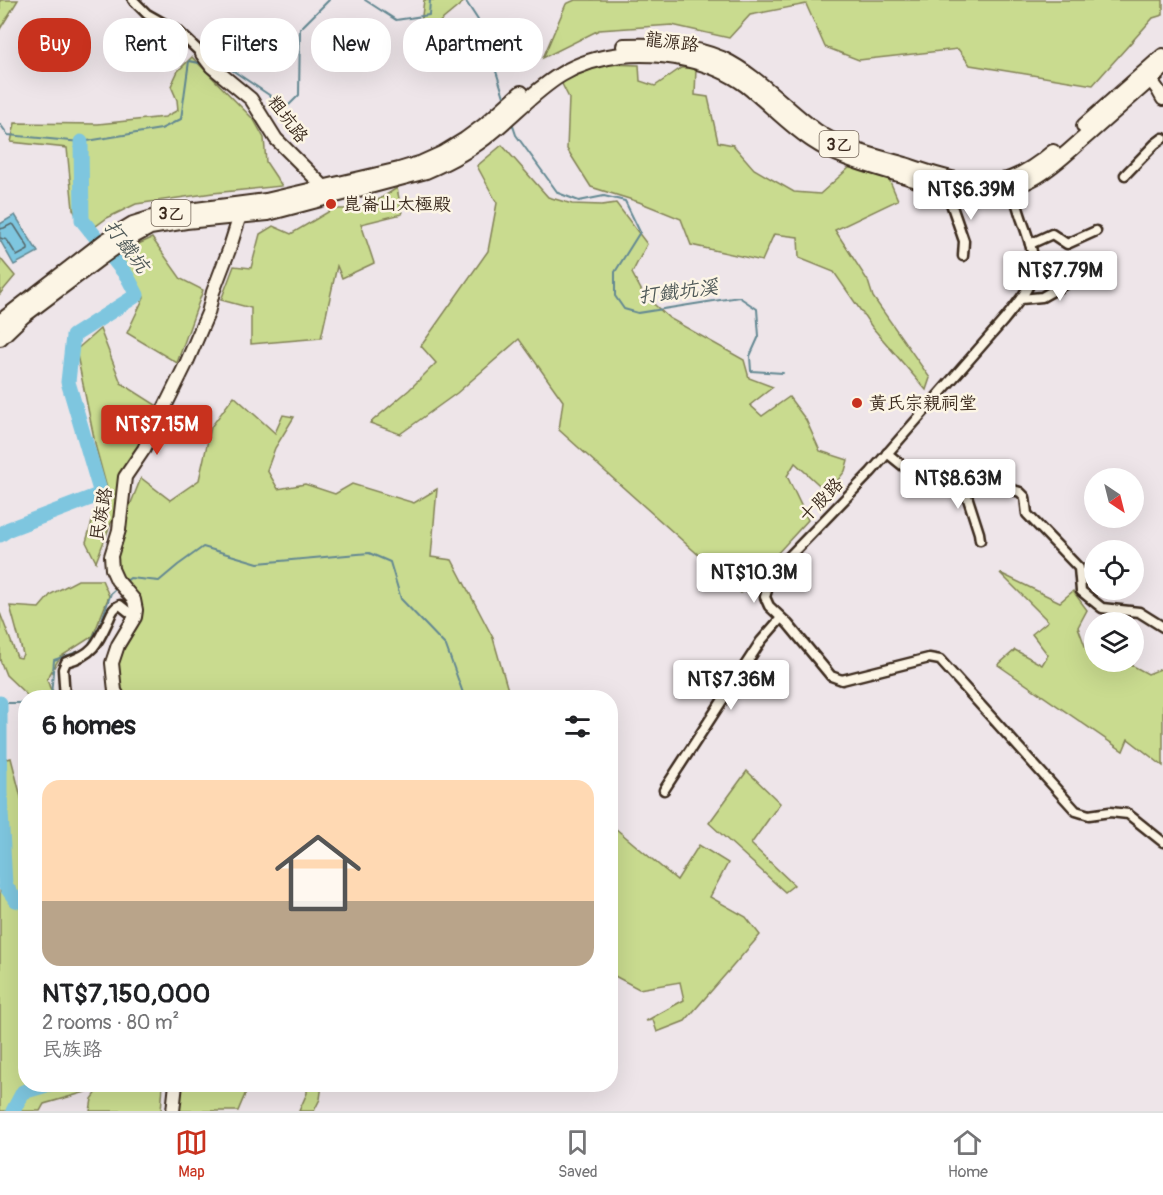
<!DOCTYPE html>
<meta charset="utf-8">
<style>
:root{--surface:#fff;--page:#f6f6f6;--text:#202124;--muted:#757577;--line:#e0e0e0;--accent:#c8321e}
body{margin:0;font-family:Pangolin,"LXGW WenKai TC",sans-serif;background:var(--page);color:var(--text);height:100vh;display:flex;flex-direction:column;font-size:22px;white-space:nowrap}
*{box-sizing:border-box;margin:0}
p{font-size:20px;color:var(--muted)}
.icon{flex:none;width:33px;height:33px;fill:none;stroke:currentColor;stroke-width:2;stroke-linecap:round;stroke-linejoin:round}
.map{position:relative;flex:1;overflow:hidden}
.sheet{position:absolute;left:18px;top:690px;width:600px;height:402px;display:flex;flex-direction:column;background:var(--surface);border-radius:24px;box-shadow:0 6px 24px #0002}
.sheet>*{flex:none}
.top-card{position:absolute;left:18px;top:18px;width:600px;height:54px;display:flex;gap:12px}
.needle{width:39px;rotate:145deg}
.fabs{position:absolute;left:1084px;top:468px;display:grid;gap:12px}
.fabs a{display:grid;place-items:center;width:60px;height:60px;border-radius:50%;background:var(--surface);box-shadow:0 6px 24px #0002;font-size:30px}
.price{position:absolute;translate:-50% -51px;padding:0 14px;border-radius:6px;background:#fff;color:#222;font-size:20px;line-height:39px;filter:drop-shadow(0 2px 3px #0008)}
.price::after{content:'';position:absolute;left:50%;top:36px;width:18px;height:14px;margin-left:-9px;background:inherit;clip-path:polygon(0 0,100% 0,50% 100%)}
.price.current{background:var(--accent);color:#fff}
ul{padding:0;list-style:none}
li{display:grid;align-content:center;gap:12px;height:318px;padding:0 24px}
li span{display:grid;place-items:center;height:186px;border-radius:18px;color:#555}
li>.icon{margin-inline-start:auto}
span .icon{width:108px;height:108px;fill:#fffc;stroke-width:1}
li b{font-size:26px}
h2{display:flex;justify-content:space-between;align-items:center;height:72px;padding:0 24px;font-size:26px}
.tag{padding:0 21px;border-radius:24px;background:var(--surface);box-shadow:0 6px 24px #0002;font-size:21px;line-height:54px}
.tag.current{background:var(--accent);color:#fff}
.tabs{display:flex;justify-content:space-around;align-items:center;height:84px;border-top:2px solid var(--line);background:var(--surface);font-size:16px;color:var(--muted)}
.tabs a{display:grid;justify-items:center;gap:3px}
.tabs .current{color:var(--accent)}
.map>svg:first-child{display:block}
.green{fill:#c9db8f;stroke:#828256;stroke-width:1.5}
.water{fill:#7ec6df;stroke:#638892;stroke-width:1.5}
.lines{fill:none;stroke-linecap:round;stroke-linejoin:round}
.shore{stroke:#56686b;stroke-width:1.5}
.stream{stroke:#638892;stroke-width:2}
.river{stroke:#7ec6df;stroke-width:15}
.street-casing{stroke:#3b2a1e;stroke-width:13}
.secondary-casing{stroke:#3b2a1e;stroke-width:16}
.primary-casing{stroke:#3b2a1e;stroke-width:18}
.street{stroke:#fcf5e5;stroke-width:8}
.secondary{stroke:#fcf5e5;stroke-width:12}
.primary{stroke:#fcf5e5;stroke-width:14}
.poi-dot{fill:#c8321e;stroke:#fcf5e5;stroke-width:2}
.labels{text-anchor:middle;stroke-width:5;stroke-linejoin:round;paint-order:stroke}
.shield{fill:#fcf5e5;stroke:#75675a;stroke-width:1.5}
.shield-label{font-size:16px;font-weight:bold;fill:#3b2a1e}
.street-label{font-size:18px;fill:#3b2a1e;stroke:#fcf5e5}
.poi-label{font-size:18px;fill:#3b2a1e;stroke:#fcf5e5;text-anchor:start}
.water-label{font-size:20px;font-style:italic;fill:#4f5958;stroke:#fcf5e5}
</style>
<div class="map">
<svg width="1163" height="1111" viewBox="0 0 1163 1111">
<rect width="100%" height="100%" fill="#eee5e9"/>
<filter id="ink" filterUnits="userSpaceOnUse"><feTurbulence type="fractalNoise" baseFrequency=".0167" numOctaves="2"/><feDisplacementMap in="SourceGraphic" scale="12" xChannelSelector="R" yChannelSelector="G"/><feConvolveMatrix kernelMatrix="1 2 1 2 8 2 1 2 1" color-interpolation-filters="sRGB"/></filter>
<g filter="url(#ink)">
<g class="green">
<polygon points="0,0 18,0 0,29"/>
<polygon points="424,0 466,0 419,39"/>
<polygon points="575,0 1163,0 1163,15 1153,18 1093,85 970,65 958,49 859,60 825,47 806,4 750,15 729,38 672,25 599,30 543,58 566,4"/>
<polygon points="192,57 254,120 264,138 266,162 282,186 213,193 136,204 107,218 85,234 73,209 67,148 11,142 15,123 98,124 165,117 178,110 177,100 171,86 178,71"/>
<polygon points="604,64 639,65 640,81 655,86 681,68 696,68 695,95 708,97 718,142 733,145 754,169 794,192 820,194 850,167 889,179 898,200 835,230 868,281 873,297 930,378 926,390 872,327 834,272 799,258 798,237 774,234 762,261 691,245 681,219 639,202 591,187 567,149 569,98 561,82"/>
<polygon points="502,145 548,197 572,204 602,205 616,203 647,244 632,273 644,295 669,318 744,360 749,378 773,387 750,405 762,416 789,397 806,420 820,451 848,460 845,471 828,493 795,463 787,476 808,520 741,593 559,430 563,401 519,339 457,393 400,434 370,423 409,390 436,363 421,346 488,251 497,203 477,166"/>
<polygon points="397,188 402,214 361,224 374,263 342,278 337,266 321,338 251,344 251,308 221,300 234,266 251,268 260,234 273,226 291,234 333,209 364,209"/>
<polygon points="152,238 181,279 203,290 177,363 127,333 144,297 122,259 125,250"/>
<polygon points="0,258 15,276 0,294"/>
<polygon points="100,329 121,383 156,405 96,562 86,542 96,508 108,492 96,448 76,350"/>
<polygon points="234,396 275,433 283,415 294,417 275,448 267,470 278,489 305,484 335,494 352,484 414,503 437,489 431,557 452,560 493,638 510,697 123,697 121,693 115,664 137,609 116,579 117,538 141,478 170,500 199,480 211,427"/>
<polygon points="1000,573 1060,602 1073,591 1087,610 1078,627 1086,649 1095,648 1095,662 1126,662 1148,674 1163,668 1163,766 1128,739 1123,751 998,665 1015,650 1042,665 1048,655 1032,634 1048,621"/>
<polygon points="78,580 102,580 109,596 93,636 60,657 47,679 50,688 59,697 29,697 6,675 0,660 0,613 17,657 21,658 23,654 10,606 39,608 51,594"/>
<polygon points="11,758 22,801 26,809 26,1084 95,1085 89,1091 44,1104 40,1111 0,1111 0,761"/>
<polygon points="747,771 780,803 751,844 794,885 785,892 709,823"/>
<polygon points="615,828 677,880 699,845 728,863 710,897 746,917 760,935 685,1021 657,1032 653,1020 646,1021 684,1000 680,982 639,989 611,974 610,836"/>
<polygon points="102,1085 163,1085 161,1111 90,1111 92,1099"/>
<polygon points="182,1085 249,1085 238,1111 180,1111"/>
<polygon points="307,1085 322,1085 320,1099 314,1111 299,1111 307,1093"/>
</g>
<polygon class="water" points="15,215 38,252 14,265 0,240 0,224"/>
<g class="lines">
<polyline class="shore" points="0,229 4,228 12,224 14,225 28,247 28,250 17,256 7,240 0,238"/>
<g class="stream">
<polyline points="365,0 396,20 429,15 430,0"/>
<polyline points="465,0 489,37 495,68 505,100"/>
<polyline points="219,66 229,68 287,107 299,95 300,29 329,0"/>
<polyline points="512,123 516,135 558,193 579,201 604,196 625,201 640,232 615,272 615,296 624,309 638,313 739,297 757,309 759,336 750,356 751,371 783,373"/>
<polyline points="0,124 8,135 81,142 161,129 181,119 189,61 204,64"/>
<polyline points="125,582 130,578 159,581 178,565 203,547 258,563 369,553 390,562 401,599 446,646 463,693 466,698"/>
<polyline points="48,698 51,696 54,660 86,649 100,625 111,593 118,587"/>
<polyline points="0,703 26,703"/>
</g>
<g class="river">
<polyline points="0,535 9,529 101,494 68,382 73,336 137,295 127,276 82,220 81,142"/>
<polyline points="0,703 0,793 5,885 16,900 26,903"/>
<polyline points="13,1111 23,1092 50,1084"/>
</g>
<g class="street-casing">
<g id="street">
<polyline points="133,0 147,14 179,32 202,54"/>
<polyline points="1125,175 1155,144 1163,138"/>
<path d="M 1010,185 C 1015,196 1018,209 1022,220 C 1041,272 1038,278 1004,320 L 871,472 L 781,565 L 768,587 L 765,597 L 769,606 L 788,624 L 831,676 L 842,680 L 929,658 L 940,660 L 1076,811 L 1089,815 L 1110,812 L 1128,814 L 1163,842"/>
<polyline points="946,189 964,241 963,256"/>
<polyline points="1030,244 1052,234 1067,244 1096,231"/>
<polyline points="1021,299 1042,297 1088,271"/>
<polyline points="887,453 913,474 927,477 960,474 1020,492 1025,497 1027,514 1079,568 1081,591 1102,608 1139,612 1163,627"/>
<polyline points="960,474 979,533 980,540"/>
<path d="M 65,698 L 63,669 L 66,662 C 93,655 98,643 109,619 C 112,612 113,608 120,605 L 135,617"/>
<polyline points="664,790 761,641 781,618"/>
</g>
</g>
<g class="secondary-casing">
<g id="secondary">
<polyline points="202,54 211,66 251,99 276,139 330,193"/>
<polyline points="1145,72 1158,90 1163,99"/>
<polyline points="119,698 115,691 112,663 118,645 135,617 136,610 134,600 117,580 112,569 111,556 119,530 125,477 144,449 186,364 208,313 213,292 229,250 242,209"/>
<polyline points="173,1111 176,1084"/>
</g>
</g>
<g class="primary-casing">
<g id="primary">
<path d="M 624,46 C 657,45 692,46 722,59 C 758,76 784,108 816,131 C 842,149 874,156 905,165 C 923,171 942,178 961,181 C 976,183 992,183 1007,180 C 1023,175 1040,163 1053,152"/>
<polyline points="1084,126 1163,56"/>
<polyline points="0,322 105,241 133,224 165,214 266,201 399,170 422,163 442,154 465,140 484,126 521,93"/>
<path d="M 0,338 L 23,316 L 100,258 L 124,241 L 150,227 L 186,221 L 268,213 L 426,171 C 450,161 472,149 492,132 C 536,95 558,62 621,55 C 662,51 713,60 746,85 C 769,103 788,124 812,140 C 840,159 873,166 905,176 C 929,184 954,194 979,193 C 999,193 1018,186 1035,177 C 1053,167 1069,151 1085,137 C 1111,114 1137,91 1163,68"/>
</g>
</g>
<use href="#street" class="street"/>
<use href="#secondary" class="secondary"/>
<use href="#primary" class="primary"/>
</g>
</g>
<g class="poi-dot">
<circle cx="331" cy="204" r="6"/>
<circle cx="857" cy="403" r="6"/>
</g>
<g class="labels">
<g class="shield">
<rect x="819.5" y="131" width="39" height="26" rx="4.5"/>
<rect x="151.5" y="200" width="39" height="26" rx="4.5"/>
</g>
<g class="shield-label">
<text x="839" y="150">3乙</text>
<text x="171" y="219">3乙</text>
</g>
<g class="street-label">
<text transform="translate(672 42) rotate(7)" y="6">龍源路</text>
<text transform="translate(288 119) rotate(53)" y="6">粗坑路</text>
<text transform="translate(821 500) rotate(-46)" y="6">十股路</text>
<text transform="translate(101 514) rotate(-80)" y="6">民族路</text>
</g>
<g class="poi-label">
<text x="343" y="210">崑崙山太極殿</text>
<text x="869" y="409">黃氏宗親祠堂</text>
</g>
<g class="water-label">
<text transform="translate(127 246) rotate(53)" y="7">打鐵坑</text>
<text transform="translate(678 291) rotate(-7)" y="7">打鐵坑溪</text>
</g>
</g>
</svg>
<div class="fabs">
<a><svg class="needle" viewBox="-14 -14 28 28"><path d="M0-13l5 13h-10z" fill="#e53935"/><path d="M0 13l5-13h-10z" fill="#757577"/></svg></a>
<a><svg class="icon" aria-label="locate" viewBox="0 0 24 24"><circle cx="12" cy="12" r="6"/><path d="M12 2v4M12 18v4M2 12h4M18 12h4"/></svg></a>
<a><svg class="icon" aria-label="layers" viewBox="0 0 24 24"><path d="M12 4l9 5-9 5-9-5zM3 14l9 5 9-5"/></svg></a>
</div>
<b class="price" style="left:971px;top:221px">NT$6.39M</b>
<b class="price" style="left:1060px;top:302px">NT$7.79M</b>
<b class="price current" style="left:157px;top:456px">NT$7.15M</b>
<b class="price" style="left:958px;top:510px">NT$8.63M</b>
<b class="price" style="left:754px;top:604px">NT$10.3M</b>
<b class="price" style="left:731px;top:711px">NT$7.36M</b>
<div class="top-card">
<a class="tag current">Buy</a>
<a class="tag">Rent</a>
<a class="tag">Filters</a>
<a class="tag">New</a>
<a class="tag">Apartment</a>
</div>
<section class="sheet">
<h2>6 homes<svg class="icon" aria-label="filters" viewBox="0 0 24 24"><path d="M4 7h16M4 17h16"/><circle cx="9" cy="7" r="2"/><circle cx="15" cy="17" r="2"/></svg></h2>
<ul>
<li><span style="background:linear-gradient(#ffd9b3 65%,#b9a48a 0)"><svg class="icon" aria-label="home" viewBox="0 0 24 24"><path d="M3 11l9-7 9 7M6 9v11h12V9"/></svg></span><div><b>NT$7,150,000</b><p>2 rooms · 80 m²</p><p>民族路</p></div></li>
</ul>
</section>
</div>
<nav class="tabs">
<a class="current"><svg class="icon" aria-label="map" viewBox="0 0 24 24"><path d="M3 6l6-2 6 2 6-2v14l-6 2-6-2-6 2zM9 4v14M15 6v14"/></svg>Map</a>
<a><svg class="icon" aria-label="saved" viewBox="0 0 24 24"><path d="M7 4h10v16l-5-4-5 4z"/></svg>Saved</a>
<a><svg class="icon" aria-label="home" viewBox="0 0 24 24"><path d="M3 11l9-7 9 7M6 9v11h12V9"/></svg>Home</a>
</nav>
